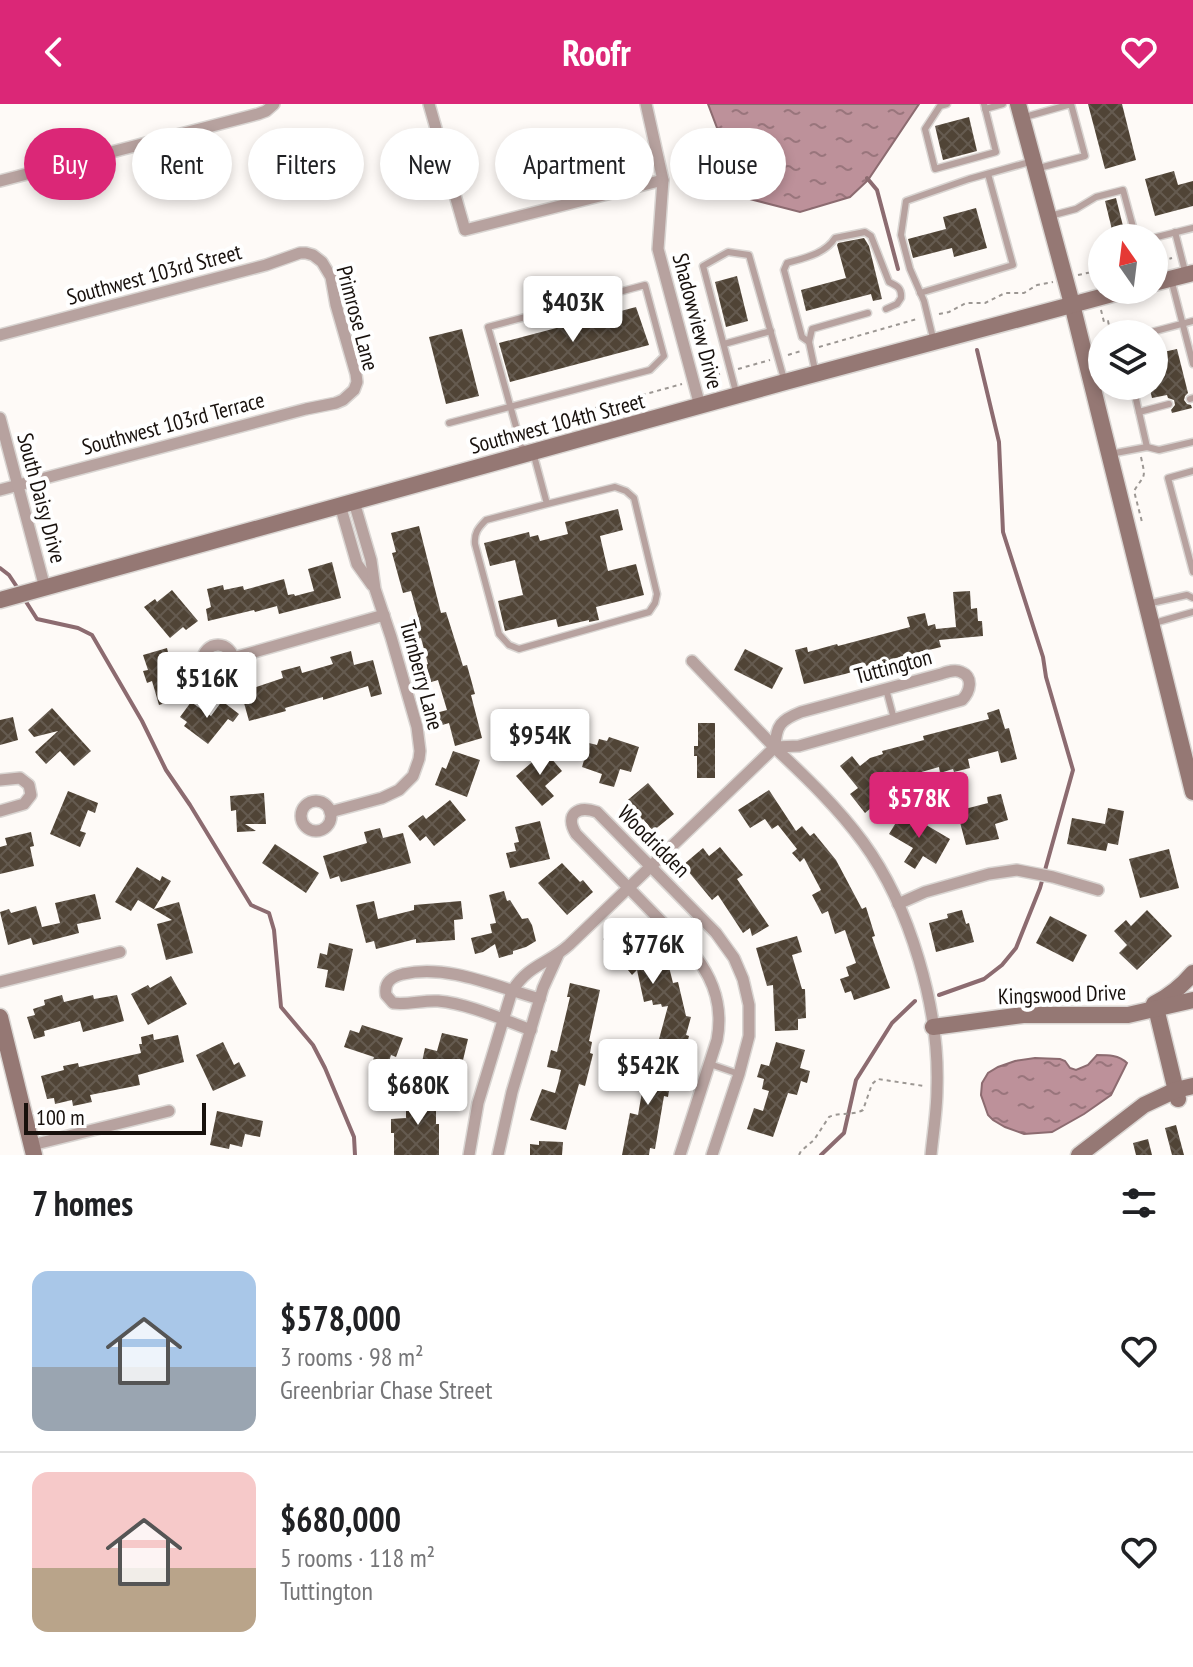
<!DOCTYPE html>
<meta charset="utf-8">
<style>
:root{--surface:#fff;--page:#f6f6f6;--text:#202124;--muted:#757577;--line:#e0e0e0;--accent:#db2777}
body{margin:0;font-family:"PT Sans Narrow",sans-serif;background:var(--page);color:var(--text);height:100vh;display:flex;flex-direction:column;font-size:30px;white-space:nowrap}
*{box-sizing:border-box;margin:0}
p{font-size:26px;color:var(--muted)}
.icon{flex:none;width:44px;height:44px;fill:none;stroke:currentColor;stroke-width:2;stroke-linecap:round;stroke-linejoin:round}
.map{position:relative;height:1051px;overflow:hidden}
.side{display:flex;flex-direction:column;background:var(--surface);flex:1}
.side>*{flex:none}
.hud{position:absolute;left:24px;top:24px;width:1146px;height:72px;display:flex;gap:16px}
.needle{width:52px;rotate:346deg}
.fabs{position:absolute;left:1088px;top:120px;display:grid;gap:16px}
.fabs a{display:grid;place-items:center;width:80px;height:80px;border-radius:50%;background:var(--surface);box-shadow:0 4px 12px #0003;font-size:40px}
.scale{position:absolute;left:24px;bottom:20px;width:182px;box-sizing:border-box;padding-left:8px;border:4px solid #18110d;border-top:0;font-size:22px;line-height:28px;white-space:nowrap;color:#18110d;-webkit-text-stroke:6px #fff;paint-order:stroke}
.price{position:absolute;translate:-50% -68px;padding:0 18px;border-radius:8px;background:#fff;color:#222;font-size:26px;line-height:52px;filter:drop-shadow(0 2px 4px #0008)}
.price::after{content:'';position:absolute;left:50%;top:48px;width:24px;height:18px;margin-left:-12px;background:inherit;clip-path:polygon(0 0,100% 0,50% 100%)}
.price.active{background:var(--accent);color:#fff}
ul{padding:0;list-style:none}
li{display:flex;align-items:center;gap:24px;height:200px;padding:0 32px}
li+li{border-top:2px solid var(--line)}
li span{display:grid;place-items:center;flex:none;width:224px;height:160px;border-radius:16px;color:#555}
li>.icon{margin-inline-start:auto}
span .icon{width:96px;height:96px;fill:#fffc;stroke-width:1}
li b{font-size:34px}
h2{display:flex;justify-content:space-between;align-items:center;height:96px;padding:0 32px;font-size:34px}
.pill{padding:0 28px;border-radius:36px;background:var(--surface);box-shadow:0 4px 12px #0003;font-size:28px;line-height:72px}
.pill.active{background:var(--accent);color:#fff}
header{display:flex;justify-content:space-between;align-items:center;height:104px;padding:0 32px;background:var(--accent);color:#fff;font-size:36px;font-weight:600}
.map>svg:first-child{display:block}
.water{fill:url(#water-ripples);stroke:#8c6b70;stroke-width:2}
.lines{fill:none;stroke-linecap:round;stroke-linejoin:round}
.stream{stroke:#8c6b70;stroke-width:4}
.building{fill:url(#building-cross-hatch)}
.lane-casing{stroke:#d9d5d2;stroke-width:9}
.street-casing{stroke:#d9d5d2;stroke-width:14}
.secondary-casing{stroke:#d9d5d2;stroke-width:19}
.path{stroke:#9c9793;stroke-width:2;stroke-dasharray:4 4;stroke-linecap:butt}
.lane{stroke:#b7a29f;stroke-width:6}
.street{stroke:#b7a29f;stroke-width:11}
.secondary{stroke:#957874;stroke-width:16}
.labels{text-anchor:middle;stroke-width:8;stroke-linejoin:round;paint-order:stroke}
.street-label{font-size:22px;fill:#18110d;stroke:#fff}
</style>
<header><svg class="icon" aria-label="back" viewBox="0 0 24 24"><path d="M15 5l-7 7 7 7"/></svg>Roofr<svg class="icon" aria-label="heart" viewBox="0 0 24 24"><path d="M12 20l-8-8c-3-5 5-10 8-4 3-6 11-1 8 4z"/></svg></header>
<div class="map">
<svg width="1193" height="1051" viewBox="0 0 1193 1051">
<defs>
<pattern id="water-ripples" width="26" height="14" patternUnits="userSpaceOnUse" patternTransform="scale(2)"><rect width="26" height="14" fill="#bd919a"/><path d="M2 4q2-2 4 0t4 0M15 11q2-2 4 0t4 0" fill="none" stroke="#99757c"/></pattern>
<pattern id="building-cross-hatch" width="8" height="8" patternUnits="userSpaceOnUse" patternTransform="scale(2)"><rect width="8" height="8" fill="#504436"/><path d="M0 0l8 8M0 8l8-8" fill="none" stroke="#655b50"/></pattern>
</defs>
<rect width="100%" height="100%" fill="#fefaf7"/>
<g class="water">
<polygon points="708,0 919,0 868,76 850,93 800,108 750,95 739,82"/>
<path d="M 1097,951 C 1108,951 1119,951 1127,959 L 1111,991 L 1084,1010 L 1052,1028 L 1024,1030 L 1005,1023 L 993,1016 L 988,1011 L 981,991 L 982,979 L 988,969 L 998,963 L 1015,957 L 1035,954 L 1060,955 L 1065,957 L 1070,964 L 1076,966 L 1088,961 Z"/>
</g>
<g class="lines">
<g class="stream">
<polyline points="867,74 877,86 898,165"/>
<polyline points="0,464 9,471 19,486"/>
<polyline points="23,493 37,515 78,524 92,531 142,617 166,666 190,701 251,801 269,809 274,826 281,903 313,941 325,964 354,1033 355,1051"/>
<polyline points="939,891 984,875 1002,861 1016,844 1040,784 1073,666 1046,573 1043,553 1003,428 999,338 977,246"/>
<polyline points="821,1051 844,1029 856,976 892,919 915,897"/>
</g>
</g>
<g class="building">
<polygon points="1088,0 1122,0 1136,56 1105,65"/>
<polygon points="969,13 977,47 943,56 935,22"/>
<polygon points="1174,67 1178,81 1193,77 1193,102 1155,112 1145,75"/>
<polygon points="1116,94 1126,134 1114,134 1105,97"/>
<polygon points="976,104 987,144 954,153 952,144 913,154 908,135 946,125 943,113"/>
<polygon points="864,134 869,142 882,195 873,197 871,190 806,207 801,186 846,174 837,141 838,139"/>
<polygon points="737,172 748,217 726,223 715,178"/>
<polygon points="636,203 649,241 510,278 499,239"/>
<polygon points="462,225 479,292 446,300 429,233"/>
<polygon points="1177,245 1188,289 1185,292 1184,296 1187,300 1191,301 1192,304 1172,309 1171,306 1175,301 1174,296 1168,294 1167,291 1152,294 1149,282 1154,282 1154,250"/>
<polygon points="618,405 623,426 600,432 608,467 636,460 644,491 596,503 599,516 589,518 589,516 558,523 556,515 505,527 498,497 523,491 515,456 490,462 484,439 529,428 530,433 538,431 540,437 568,430 565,418"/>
<polygon points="419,422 441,509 446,508 463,562 467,561 475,590 471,591 482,634 455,642 449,619 439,622 436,609 447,606 438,576 428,579 423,562 428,560 421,534 417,535 412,517 419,516 411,487 403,489 392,449 396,448 391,429"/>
<polygon points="332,458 341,494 279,510 277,502 255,508 254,506 208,517 206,505 211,503 207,485 223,481 224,486 243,482 244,486 284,475 288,491 294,490 295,492 314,487 308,465"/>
<polygon points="172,486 198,517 186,526 183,523 170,534 144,503 155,495 157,498"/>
<polygon points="970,487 971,505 977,504 978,517 982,517 983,532 939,536 941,543 892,555 893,556 845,570 804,580 795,546 807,543 808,548 837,540 838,542 910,523 907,513 925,509 928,522 935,520 936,525 956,523 953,488"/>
<polygon points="167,544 175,578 170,580 175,596 159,601 152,577 147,579 143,567 148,566 143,551"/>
<polygon points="745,545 783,564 772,585 734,566"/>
<polygon points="351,547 354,561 373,556 382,590 371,593 368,582 323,596 323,593 285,604 286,607 249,617 241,588 283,574 281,567 300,562 302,569 333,560 330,553"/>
<polygon points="222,597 239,610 233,618 228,615 208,640 184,622 187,618 180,613 191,598 211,612"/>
<polygon points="52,604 91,647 74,662 60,647 46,660 35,648 58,627 34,633 28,626"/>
<polygon points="999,605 1005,625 1009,624 1017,655 1001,659 998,647 968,655 970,664 954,668 953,665 940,669 939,663 904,673 903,668 879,675 890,688 865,709 850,690 858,684 840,662 852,652 860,662 870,654 883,650 882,647 924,636 923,632 989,615 987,609"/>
<polygon points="13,613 18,636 0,641 0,616"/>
<polygon points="698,619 715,619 715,674 697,674 697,652 694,652 694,642 698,642"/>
<polygon points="609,633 639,643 631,668 620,665 614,683 599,679 602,670 582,663 589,639 597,641 599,635 607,637"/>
<polygon points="453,647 480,656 467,693 435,681 442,663 446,665"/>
<polygon points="545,647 562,667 545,682 554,692 542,702 516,672"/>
<polygon points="648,679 674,710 653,727 643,715 639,718 623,700"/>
<polygon points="769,686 796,727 802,722 810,732 814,729 836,756 862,805 866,803 875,832 872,833 890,884 854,896 851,887 845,889 840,875 849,872 846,863 856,859 845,826 835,830 828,807 822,810 812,791 821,786 804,754 800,758 792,749 797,745 778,721 772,725 765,715 750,724 738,706"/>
<polygon points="68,687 98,699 95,709 88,706 80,727 86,729 80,743 50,730"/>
<polygon points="264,689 266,720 245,720 256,727 237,728 236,706 231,707 230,692"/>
<polygon points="1001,690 1008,716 995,720 999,735 966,741 957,707 988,699 987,693"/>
<polygon points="450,696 466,716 434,742 426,732 420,737 408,722 423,711 426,715"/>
<polygon points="1108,704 1124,707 1118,741 1108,739 1106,747 1067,740 1072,714 1105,720"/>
<polygon points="903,707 909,710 918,722 916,715 950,735 936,760 923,752 915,765 904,758 913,744 889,730"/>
<polygon points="540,717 550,755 510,764 506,749 516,747 514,739 519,738 515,723"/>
<polygon points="380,724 383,734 403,729 411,759 341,778 339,772 330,775 323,752 367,739 364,728"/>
<polygon points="31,728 34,742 30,743 34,762 0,770 0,743 7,741 5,734"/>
<polygon points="275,740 319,769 306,789 262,759"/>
<polygon points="720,743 743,771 737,775 769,822 752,832 750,824 743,829 718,791 712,796 683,761 703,744 709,752"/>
<polygon points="1169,745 1179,784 1140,794 1129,755"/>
<polygon points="562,759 580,778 583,776 593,788 567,811 538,779"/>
<polygon points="137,763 160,777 162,772 171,777 154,805 179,798 193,849 166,856 157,820 172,816 138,796 131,807 115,798"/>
<polygon points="504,787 507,797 510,796 522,815 528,814 532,821 536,837 526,843 513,847 513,850 499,854 495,840 483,848 475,850 471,834 492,829 490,820 496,819 489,791"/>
<polygon points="95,790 101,815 77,820 79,829 33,841 31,834 8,841 0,808 9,805 11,809 36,802 42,823 60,819 55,799"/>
<polygon points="374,797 378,815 414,806 414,801 461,797 463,815 454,816 455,836 416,839 416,835 376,845 374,837 366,839 356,801"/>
<polygon points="962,806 966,820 969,819 974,838 936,848 929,819 948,814 947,810"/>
<polygon points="1147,806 1172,832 1137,866 1119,849 1127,841 1114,827 1126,816 1131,822"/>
<polygon points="1050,812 1087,831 1073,858 1036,839"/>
<polygon points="625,818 644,842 640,846 656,866 669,863 673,879 678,878 686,912 691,913 686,931 689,932 685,947 658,939 668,902 662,903 661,900 653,901 652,896 644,898 637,866 632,871 603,835"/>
<polygon points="797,832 802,848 792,851 802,885 805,885 806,914 798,915 798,926 775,927 773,881 767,882 756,844"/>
<polygon points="329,839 353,845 344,887 325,883 328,866 317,864 320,849 327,851"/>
<polygon points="171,872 187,900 148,921 131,890 148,881 150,884"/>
<polygon points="570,879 600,886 589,937 592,938 590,949 593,950 585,982 579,980 566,1026 530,1016 542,985 555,989 558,979 561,966 547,963 551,946 557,948 570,893 567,893"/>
<polygon points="62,891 64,898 93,891 94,895 117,891 124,917 83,928 80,917 44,927 45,932 34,935 27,913 35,911 33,905 45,901 44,896"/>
<polygon points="362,921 403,934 396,953 391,951 386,967 371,962 374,953 344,943 350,926 359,929"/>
<polygon points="442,929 468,935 459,973 439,969 441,962 422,958 425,944 437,947"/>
<polygon points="153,930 154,936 178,931 184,958 138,971 140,981 90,991 92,998 73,1002 72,996 55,1000 54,994 47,995 41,972 64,966 63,962 78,959 79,963 141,949 139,940 142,940 141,933"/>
<polygon points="223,938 234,961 239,958 246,972 213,987 196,951"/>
<polygon points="776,938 805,946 800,964 810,967 807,979 801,977 797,991 788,989 773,1033 747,1025 754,1004 763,1007 769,987 762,985 764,975 757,973 761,960 769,962"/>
<polygon points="641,954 662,958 661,964 678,968 675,982 670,981 668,993 664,992 655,1045 650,1044 649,1051 622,1051 630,1009 638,1011 642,988 634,986"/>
<polygon points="414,985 433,985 433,994 436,994 436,1020 439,1020 439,1051 394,1051 394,1029 391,1029 391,1015 406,1014 406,995 414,995"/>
<polygon points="217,1007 263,1017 260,1033 245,1030 242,1043 230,1040 229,1045 210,1041"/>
<polygon points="1176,1021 1184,1051 1172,1051 1165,1024"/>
<polygon points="1148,1035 1152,1051 1136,1051 1133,1039"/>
<polygon points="539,1037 563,1038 562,1051 530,1051 530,1040 539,1041"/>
</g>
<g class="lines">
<g class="lane-casing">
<g id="lane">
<polyline points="947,0 940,2 925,25 935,65 996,48 984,0"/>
<polyline points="985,5 1003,0"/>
<polyline points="1025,13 1071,0 1085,52 1039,64"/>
<polyline points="1050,112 1076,105 1096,93 1123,86 1136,134"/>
<polyline points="1175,128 1185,167"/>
<polyline points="1153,134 1193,124"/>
<polyline points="1171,175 1193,260"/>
<polyline points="920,189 1013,161 988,70"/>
<polyline points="1144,230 1193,217"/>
<path d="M 809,238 L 802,233 L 784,166 L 787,159 C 804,154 825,150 835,134 L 865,128 L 871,132 L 889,178 C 897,182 902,184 901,194 L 897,200 L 886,205"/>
<polyline points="934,238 924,197 910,165 901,131 906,97 969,75 1033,57"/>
<polyline points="724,240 771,227"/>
<polyline points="815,266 809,238 812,225 868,209"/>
<polyline points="1133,282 1147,343"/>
<polyline points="736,288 703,162 728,148 749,151 784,275"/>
<polyline points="1190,295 1193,294"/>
<polyline points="1139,308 1169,300"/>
<path d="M 449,319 L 650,266 L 664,252 L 645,181 L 488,223 C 500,264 511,306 523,347"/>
<path d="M 533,348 L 547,400 L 486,416 C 478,424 474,429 475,440 L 499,530 L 509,541 L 519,545 L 649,508 L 655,499 L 657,490 L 634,394 L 626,387 L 615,383 L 547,400"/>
<polyline points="1110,350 1147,343 1159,346 1193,338"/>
<polyline points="1193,367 1168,374 1193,468"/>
<polyline points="1147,500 1187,491 1193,494"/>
<polyline points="1151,520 1193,508"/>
<polyline points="886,585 894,615"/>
<polyline points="710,960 739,970"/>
</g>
</g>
<g class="street-casing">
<g id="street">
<polyline points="429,0 465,126 663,76"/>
<polyline points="646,0 663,76 658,145 700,302"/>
<polyline points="0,77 258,10 266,7 274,0"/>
<polyline points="0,231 266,161 300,149 306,149 313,151 322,158 331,173 336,201 356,270 357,278 354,286 343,296 336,299 306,305 0,386"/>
<polyline points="0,314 45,484"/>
<polyline points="340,401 357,460 372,481"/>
<circle cx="218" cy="556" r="15"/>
<polyline points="233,554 384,511"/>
<path d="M 692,557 C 720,586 748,616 776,645 C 807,674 838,704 863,738 C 910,802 940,905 937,985 C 937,1007 933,1029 931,1051"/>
<polyline points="0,676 20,674 29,681 31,691 24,700 0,707"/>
<circle cx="316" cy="712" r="15"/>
<polyline points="330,708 382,694 399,686 413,672 419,655 420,647 417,623 391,533 375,485 371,456 354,398"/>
<polyline points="898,800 925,788 989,770 1017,766 1053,773 1098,786"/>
<polyline points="0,878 120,848"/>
<path d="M 531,926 C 501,915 470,900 438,897 C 423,896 408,901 393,899 L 386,891 C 384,878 391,873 403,870 C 450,860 496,883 540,895"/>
<polyline points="32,1041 169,1007"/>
<path d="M 469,1051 L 478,999 L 512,887 C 529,860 548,860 569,841 L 775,643 C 776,621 781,616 801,608 L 941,570 C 947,568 955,565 961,568 C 974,573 970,588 962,596 L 799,642 L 775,643"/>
<polyline points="498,1051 512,988 543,884 558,851"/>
<path d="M 680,1051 L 717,936 C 723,904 715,878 696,853 L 576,730 C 564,710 578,701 597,708 L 716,829 L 734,854 L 743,875 L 749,901 L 749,932 L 739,970 L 712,1051"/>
</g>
</g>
<g class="secondary-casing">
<g id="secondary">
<polyline points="1018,0 1072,200 1193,688"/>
<polyline points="1154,179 1193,169"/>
<polyline points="0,496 785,278 1127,186"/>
<path d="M 1154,900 C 1170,892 1182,882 1193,869"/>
<polyline points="1155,900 1178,995"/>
<polyline points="0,913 34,1051"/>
<polyline points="933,923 1023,911 1128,911 1193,896"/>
<polyline points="1079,1051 1144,1001 1176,986 1193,982"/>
</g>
</g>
<g class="path">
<polyline points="1154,159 1172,154"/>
<polyline points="1078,171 1092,168"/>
<polyline points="1095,180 1092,168 1102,167"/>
<polyline points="1101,206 1104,218 1108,217 1111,230"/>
<polyline points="939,210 949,208 966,199 985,199 1005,189 1024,189 1037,181 1053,178"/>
<polyline points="819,243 917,215"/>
<polyline points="788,251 801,247"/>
<polyline points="738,265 770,256"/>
<polyline points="703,274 720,270"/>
<polyline points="526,323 682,280"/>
<path d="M 1141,353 C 1146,376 1145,369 1134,387 L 1142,418"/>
<path d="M 799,1051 L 801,1047 L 814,1036 L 829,1013 C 839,1008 852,1012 863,1006 L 872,980 L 878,975 L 924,982"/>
</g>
<use href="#lane" class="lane"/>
<use href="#street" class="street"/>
<use href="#secondary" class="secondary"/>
</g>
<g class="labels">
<g class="street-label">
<text transform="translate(154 170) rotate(-15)" y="8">Southwest 103rd Street</text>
<text transform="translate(358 214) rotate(75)" y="8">Primrose Lane</text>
<text transform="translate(698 217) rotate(75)" y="8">Shadowview Drive</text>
<text transform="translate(173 319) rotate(-15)" y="8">Southwest 103rd Terrace</text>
<text transform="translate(557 319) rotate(-15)" y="8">Southwest 104th Street</text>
<text transform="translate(42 394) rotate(75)" y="8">South Daisy Drive</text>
<text transform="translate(893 562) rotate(-15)" y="8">Tuttington</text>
<text transform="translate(422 571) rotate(75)" y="8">Turnberry Lane</text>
<text transform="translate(654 737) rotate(45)" y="8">Woodridden</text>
<text transform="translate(1062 890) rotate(-2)" y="8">Kingswood Drive</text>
</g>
</g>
</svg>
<div class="fabs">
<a><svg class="needle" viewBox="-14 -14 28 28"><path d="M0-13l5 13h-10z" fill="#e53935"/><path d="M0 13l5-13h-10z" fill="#757577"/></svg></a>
<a><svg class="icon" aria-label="layers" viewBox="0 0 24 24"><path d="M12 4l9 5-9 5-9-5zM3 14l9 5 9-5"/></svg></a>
</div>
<div class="scale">100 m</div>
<b class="price" style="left:573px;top:240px">$403K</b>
<b class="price" style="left:207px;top:616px">$516K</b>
<b class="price" style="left:540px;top:673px">$954K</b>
<b class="price active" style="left:919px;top:736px">$578K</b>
<b class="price" style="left:653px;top:882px">$776K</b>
<b class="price" style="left:648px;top:1003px">$542K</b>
<b class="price" style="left:418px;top:1023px">$680K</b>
<div class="hud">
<a class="pill active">Buy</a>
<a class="pill">Rent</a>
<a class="pill">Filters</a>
<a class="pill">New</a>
<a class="pill">Apartment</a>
<a class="pill">House</a>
</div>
</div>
<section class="side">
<h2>7 homes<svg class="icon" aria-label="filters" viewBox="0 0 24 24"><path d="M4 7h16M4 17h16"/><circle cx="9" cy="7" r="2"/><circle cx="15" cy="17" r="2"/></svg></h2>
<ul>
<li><span style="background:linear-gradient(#a9c7e8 60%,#9aa5b1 0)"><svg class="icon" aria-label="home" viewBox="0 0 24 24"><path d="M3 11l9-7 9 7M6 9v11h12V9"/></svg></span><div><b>$578,000</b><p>3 rooms · 98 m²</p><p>Greenbriar Chase Street</p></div><svg class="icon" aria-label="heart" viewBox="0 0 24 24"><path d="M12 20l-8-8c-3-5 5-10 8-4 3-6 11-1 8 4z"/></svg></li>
<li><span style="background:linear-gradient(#f6c9c9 60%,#b9a48a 0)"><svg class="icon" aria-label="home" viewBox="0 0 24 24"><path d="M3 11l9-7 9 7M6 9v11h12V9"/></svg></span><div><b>$680,000</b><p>5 rooms · 118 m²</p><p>Tuttington</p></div><svg class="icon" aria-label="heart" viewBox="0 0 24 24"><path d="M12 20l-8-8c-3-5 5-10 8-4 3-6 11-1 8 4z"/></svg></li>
</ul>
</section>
